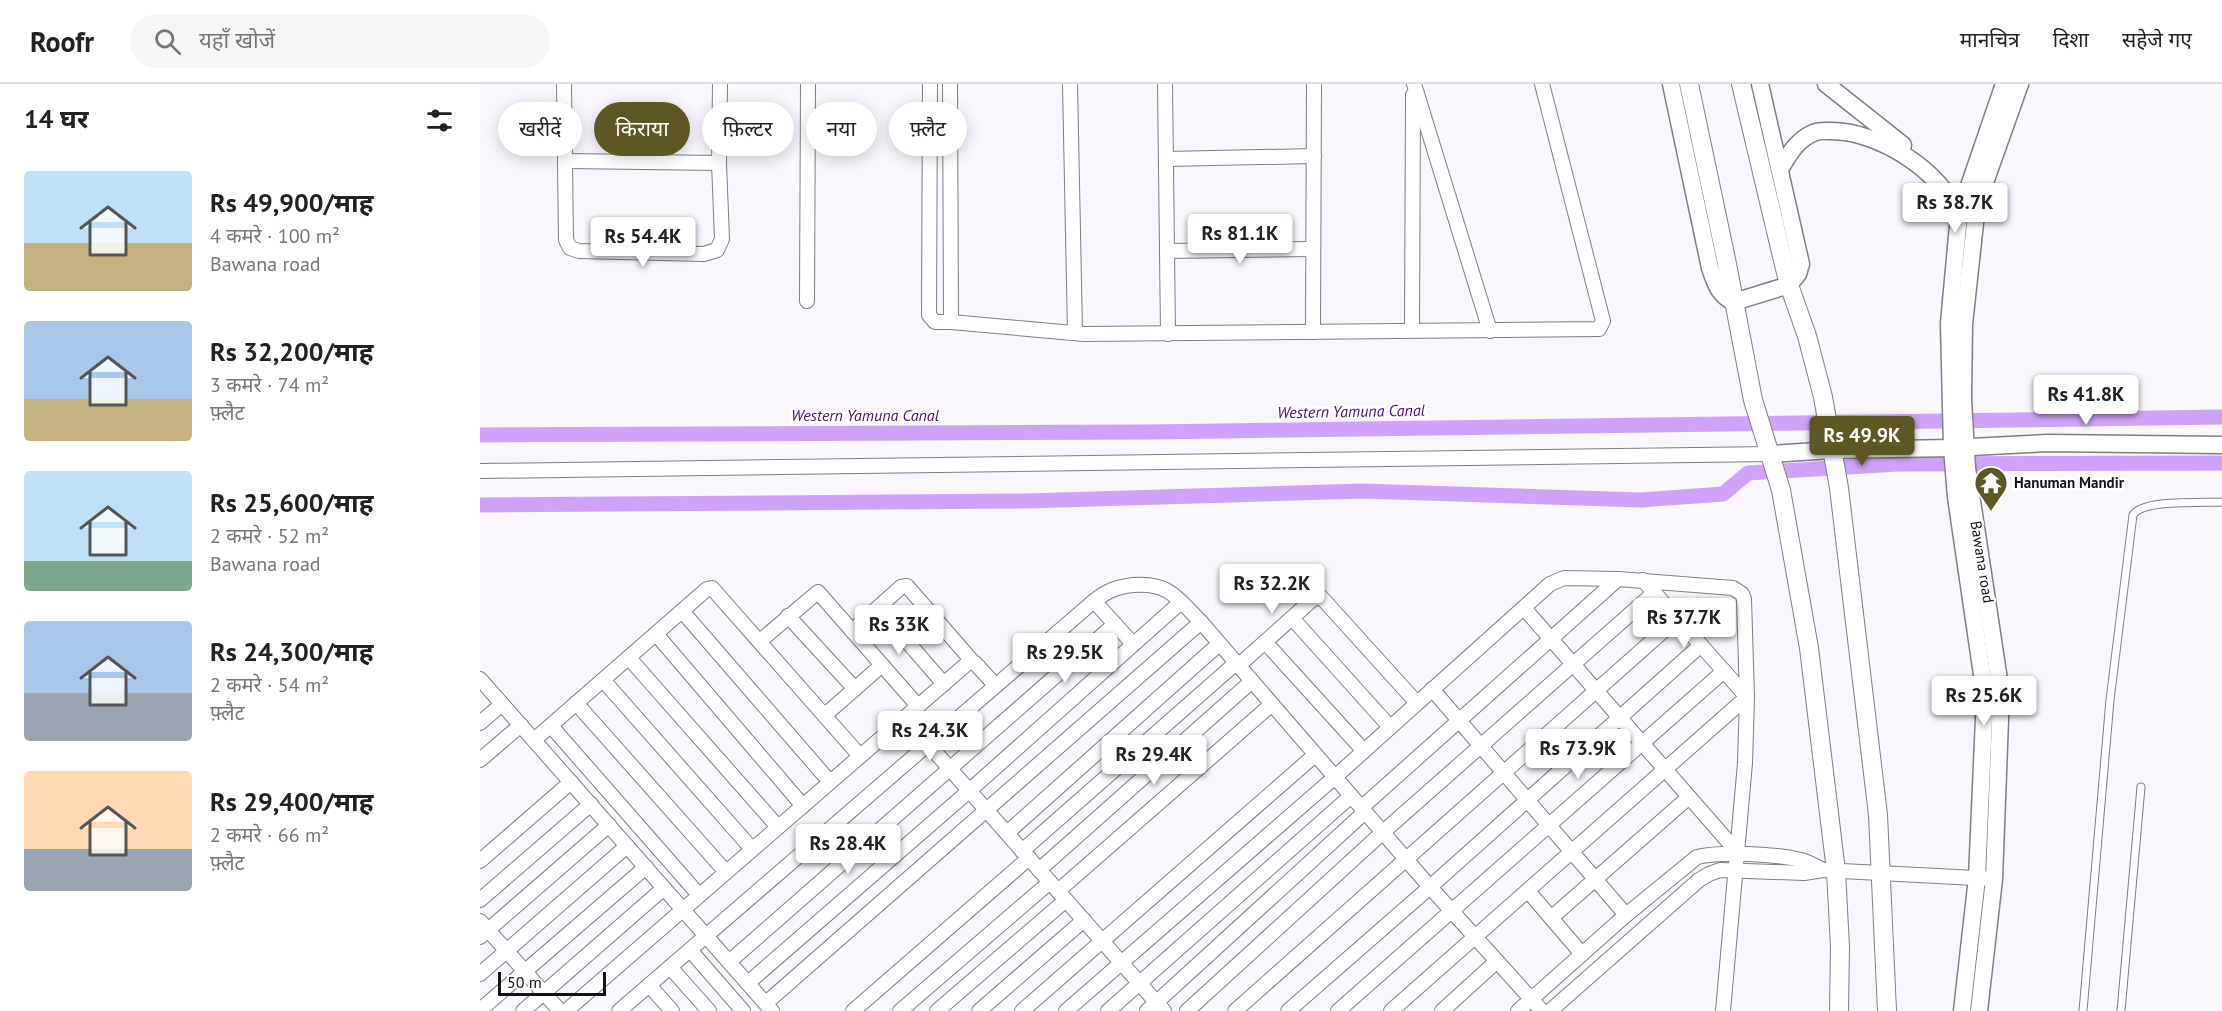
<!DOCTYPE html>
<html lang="hi">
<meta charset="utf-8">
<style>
:root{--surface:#fff;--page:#f6f6f6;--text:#222;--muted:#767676;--line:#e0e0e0;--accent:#5d5724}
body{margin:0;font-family:"PT Sans","Noto Sans Devanagari",sans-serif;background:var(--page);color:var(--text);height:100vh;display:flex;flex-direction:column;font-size:22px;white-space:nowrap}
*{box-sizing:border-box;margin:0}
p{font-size:20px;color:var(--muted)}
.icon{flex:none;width:33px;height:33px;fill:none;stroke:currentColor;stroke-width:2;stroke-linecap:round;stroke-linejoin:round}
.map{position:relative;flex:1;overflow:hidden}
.sheet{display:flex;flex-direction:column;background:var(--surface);width:480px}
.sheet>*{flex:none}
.top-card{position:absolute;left:18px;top:18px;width:570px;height:54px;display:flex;gap:12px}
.scale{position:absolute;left:18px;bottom:15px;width:108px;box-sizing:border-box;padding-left:6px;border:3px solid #141215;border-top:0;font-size:16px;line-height:21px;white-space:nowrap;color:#141215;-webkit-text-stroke:4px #fff;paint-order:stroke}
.price{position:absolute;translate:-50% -51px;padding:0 14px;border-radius:6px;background:#fff;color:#222;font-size:20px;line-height:39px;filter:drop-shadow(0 2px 3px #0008)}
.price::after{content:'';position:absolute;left:50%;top:36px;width:18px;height:14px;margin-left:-9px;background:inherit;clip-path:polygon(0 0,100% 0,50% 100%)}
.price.on{background:var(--accent);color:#fff}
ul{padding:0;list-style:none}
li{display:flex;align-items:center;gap:18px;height:150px;padding:0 24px}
li span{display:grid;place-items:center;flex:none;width:168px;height:120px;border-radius:6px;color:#555}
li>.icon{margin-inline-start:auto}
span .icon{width:72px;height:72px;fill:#fffc;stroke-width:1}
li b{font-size:26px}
h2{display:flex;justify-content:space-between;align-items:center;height:72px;padding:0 24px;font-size:26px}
.chip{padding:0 21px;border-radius:27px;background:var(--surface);box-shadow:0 3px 15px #0003;font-size:21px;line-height:54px}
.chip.on{background:var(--accent);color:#fff}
header{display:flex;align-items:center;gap:36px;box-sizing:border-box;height:84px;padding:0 30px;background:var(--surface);border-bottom:2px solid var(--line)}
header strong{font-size:28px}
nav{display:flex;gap:33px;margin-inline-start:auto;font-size:21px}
.search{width:420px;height:54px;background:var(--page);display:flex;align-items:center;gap:15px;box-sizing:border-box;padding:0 21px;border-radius:33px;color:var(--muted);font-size:22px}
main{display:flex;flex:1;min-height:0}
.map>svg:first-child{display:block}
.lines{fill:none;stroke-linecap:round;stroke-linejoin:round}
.canal{stroke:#cea4fb;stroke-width:15}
.service-casing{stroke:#807d84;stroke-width:9}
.minor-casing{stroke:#807d84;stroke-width:16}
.tertiary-casing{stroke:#807d84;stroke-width:19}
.secondary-casing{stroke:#807d84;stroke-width:20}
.service{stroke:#fff;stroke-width:7}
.minor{stroke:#fff;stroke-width:14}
.tertiary{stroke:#fff;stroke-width:16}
.secondary{stroke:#fff;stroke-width:18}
.labels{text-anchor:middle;stroke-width:5;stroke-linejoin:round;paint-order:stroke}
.poi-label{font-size:15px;font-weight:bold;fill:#141215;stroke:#fff;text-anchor:start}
.street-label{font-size:15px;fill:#141215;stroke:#fff}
.water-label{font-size:16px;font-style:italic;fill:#4a0e74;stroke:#fff}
</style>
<header>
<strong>Roofr</strong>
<div class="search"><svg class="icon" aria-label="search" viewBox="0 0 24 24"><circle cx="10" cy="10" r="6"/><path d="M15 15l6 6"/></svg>यहाँ खोजें</div>
<nav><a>मानचित्र</a><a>दिशा</a><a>सहेजे गए</a></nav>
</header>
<main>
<section class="sheet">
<h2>14 घर<svg class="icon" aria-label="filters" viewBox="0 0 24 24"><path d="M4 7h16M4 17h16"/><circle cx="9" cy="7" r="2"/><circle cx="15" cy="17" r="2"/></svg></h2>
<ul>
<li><span style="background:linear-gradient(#bfe0f5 60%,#c2b280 0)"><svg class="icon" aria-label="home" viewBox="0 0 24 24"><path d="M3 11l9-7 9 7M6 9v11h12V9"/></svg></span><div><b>Rs 49,900/माह</b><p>4 कमरे · 100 m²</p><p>Bawana road</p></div></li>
<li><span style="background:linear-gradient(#a9c7e8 65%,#c2b280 0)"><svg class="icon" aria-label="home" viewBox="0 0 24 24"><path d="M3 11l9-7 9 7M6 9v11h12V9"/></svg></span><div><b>Rs 32,200/माह</b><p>3 कमरे · 74 m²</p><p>फ़्लैट</p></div></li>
<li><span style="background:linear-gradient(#bfe0f5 75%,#7fa58c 0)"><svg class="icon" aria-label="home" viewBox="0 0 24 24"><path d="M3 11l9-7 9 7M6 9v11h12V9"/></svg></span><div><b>Rs 25,600/माह</b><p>2 कमरे · 52 m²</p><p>Bawana road</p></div></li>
<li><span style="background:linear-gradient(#a9c7e8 60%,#9aa5b1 0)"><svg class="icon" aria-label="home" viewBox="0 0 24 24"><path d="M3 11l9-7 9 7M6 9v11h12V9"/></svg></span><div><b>Rs 24,300/माह</b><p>2 कमरे · 54 m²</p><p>फ़्लैट</p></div></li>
<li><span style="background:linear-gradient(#ffd9b3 65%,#9aa5b1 0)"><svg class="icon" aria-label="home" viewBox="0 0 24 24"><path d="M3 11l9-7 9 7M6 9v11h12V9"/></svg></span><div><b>Rs 29,400/माह</b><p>2 कमरे · 66 m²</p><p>फ़्लैट</p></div></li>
</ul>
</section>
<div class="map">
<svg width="1742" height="927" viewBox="0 0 1742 927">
<rect width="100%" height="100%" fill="#f9f6fe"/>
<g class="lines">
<g class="canal">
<polyline points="0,351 669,348 1742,333"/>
<polyline points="0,421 545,417 882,407 1161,416 1243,410 1268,389 1418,380 1742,379"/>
</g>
<g class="service-casing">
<g id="service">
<path d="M 1603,927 L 1630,616 L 1653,431 C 1663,415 1723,419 1742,418"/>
<polyline points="1641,927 1661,703"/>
</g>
</g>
<g class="minor-casing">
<g id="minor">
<polyline points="84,0 86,156 90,164 99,167 224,170 237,166 242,155 239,79 240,0"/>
<polyline points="450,0 449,231 455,238 471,238 470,0"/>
<polyline points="590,0 595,248"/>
<polyline points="685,0 688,250"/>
<polyline points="934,0 1010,247"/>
<polyline points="686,75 834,72"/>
<polyline points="86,77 239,79"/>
<polyline points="687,167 833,165"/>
<polyline points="327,217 328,0"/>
<polyline points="471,238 604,250 1119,245 1123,237 1062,0"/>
<polyline points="932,246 933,11"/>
<polyline points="833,248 834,0"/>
<polyline points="0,387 1291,370"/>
<polyline points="614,517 653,560"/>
<polyline points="398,524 464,600"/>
<polyline points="1044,524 1259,770"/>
<polyline points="202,527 350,698"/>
<polyline points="308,532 375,605"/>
<polyline points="812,534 910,643"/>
<polyline points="372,547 421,503 427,502 493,578"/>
<polyline points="176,550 323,722"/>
<polyline points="280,557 338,508 438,622"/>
<polyline points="785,558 884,667"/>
<polyline points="149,574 298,743"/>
<polyline points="758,582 833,515 841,513 937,619"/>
<polyline points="0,595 292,927"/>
<polyline points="123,596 272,765"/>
<polyline points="952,605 1146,831"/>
<polyline points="96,619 246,788"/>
<polyline points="345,631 402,581"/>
<polyline points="0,639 22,620"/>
<polyline points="71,642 219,811"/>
<polyline points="54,656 227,505 232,504 380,672"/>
<polyline points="448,660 684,927"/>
<polyline points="0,676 41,641"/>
<polyline points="881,724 1138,495"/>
<polyline points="527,749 739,560"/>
<polyline points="542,767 756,579"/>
<polyline points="0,777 91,698"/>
<polyline points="559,786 772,597"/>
<polyline points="578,807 792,620"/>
<polyline points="1048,807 1102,870"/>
<polyline points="0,816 111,720"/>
<polyline points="1071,834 1209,713"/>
<polyline points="0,837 80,927"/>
<polyline points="0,853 129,741"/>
<polyline points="210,866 263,927"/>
<polyline points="249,878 635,540"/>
<polyline points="190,883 229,927"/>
<polyline points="0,890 147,762"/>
<polyline points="268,899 489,707 701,518"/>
<polyline points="169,901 192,927"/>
<polyline points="286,919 721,538"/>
<polyline points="0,926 166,783"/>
<polyline points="43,927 184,804"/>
<polyline points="86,927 489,578 495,579 515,601"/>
<path d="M 139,927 L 614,517 C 627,507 636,503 653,501 C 689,498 697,514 721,538 L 950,803 L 1062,927"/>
<polyline points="373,927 549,774"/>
<polyline points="420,927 570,798"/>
<polyline points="457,927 586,816"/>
<polyline points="499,927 604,836"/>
<polyline points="542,927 835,671"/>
<polyline points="586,927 855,693 1070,500 1084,494 1138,495 1253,504 1262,510 1264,515 1267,613 1265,679 1243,927"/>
<polyline points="628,927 871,712"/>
<polyline points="667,927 885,728"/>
<polyline points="707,927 902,749 1175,508"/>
<polyline points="755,927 1198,534"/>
<polyline points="808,927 950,803 1221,561"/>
<polyline points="858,927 1244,587"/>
<polyline points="911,927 1267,613 1163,496"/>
<polyline points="962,927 1016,878"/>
<path d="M 1038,927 L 1146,831 L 1217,773 C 1242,767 1295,770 1321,776 C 1329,778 1336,782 1343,786"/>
<polyline points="1070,927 1219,796 1229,790 1240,786 1324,789 1343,786 1514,795"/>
</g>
</g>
<g class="tertiary-casing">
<g id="tertiary">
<path d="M 1191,0 L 1230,184 C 1235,199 1239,212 1254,218 L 1309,201 L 1318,190 L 1321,180 L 1280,0"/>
<polyline points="1346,0 1423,61"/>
<path d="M 1300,85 C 1310,69 1316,57 1333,49 C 1339,46 1346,47 1351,47 C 1399,47 1461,87 1479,131"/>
<polyline points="1291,370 1352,366 1472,364 1568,359 1742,361"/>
<polyline points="1482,927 1497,794 1505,611 1476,413 1472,364 1469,239 1479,131 1524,0"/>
<polyline points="1499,927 1514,795 1521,609 1487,384 1483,315 1484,240 1497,121 1540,0"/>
</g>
</g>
<g class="secondary-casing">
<g id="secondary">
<polyline points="1209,0 1246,175 1273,316 1301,406 1329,564 1356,787 1360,863 1359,927"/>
<polyline points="1261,0 1300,164 1309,201 1327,252 1343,313 1359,404 1398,731 1407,927"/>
</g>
</g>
<use href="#service" class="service"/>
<use href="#minor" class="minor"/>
<use href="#tertiary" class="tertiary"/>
<use href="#secondary" class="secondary"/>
</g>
<defs>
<g id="temple-pin" transform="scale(1.725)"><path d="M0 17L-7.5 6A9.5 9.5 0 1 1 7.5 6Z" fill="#5d5724" stroke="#fff"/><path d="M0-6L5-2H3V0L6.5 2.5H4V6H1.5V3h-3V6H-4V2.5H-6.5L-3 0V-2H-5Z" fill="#fff"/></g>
</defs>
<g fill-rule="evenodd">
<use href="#temple-pin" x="1511" y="399"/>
</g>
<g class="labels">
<g class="poi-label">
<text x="1534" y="404">Hanuman Mandir</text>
</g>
<g class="street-label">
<text transform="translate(1502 478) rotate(81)" y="5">Bawana road</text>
</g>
<g class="water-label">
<text transform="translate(871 327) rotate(-1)" y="6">Western Yamuna Canal</text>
<text x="385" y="337">Western Yamuna Canal</text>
</g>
</g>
</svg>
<div class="scale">50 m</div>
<b class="price" style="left:1475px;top:150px">Rs 38.7K</b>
<b class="price" style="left:760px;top:181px">Rs 81.1K</b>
<b class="price" style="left:163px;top:184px">Rs 54.4K</b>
<b class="price" style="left:1606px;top:342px">Rs 41.8K</b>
<b class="price on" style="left:1382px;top:383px">Rs 49.9K</b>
<b class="price" style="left:792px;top:531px">Rs 32.2K</b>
<b class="price" style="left:1204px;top:565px">Rs 37.7K</b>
<b class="price" style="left:419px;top:572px">Rs 33K</b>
<b class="price" style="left:585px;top:600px">Rs 29.5K</b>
<b class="price" style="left:1504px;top:643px">Rs 25.6K</b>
<b class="price" style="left:450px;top:678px">Rs 24.3K</b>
<b class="price" style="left:1098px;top:696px">Rs 73.9K</b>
<b class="price" style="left:674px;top:702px">Rs 29.4K</b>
<b class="price" style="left:368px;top:791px">Rs 28.4K</b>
<div class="top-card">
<a class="chip">खरीदें</a>
<a class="chip on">किराया</a>
<a class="chip">फ़िल्टर</a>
<a class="chip">नया</a>
<a class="chip">फ़्लैट</a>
</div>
</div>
</main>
